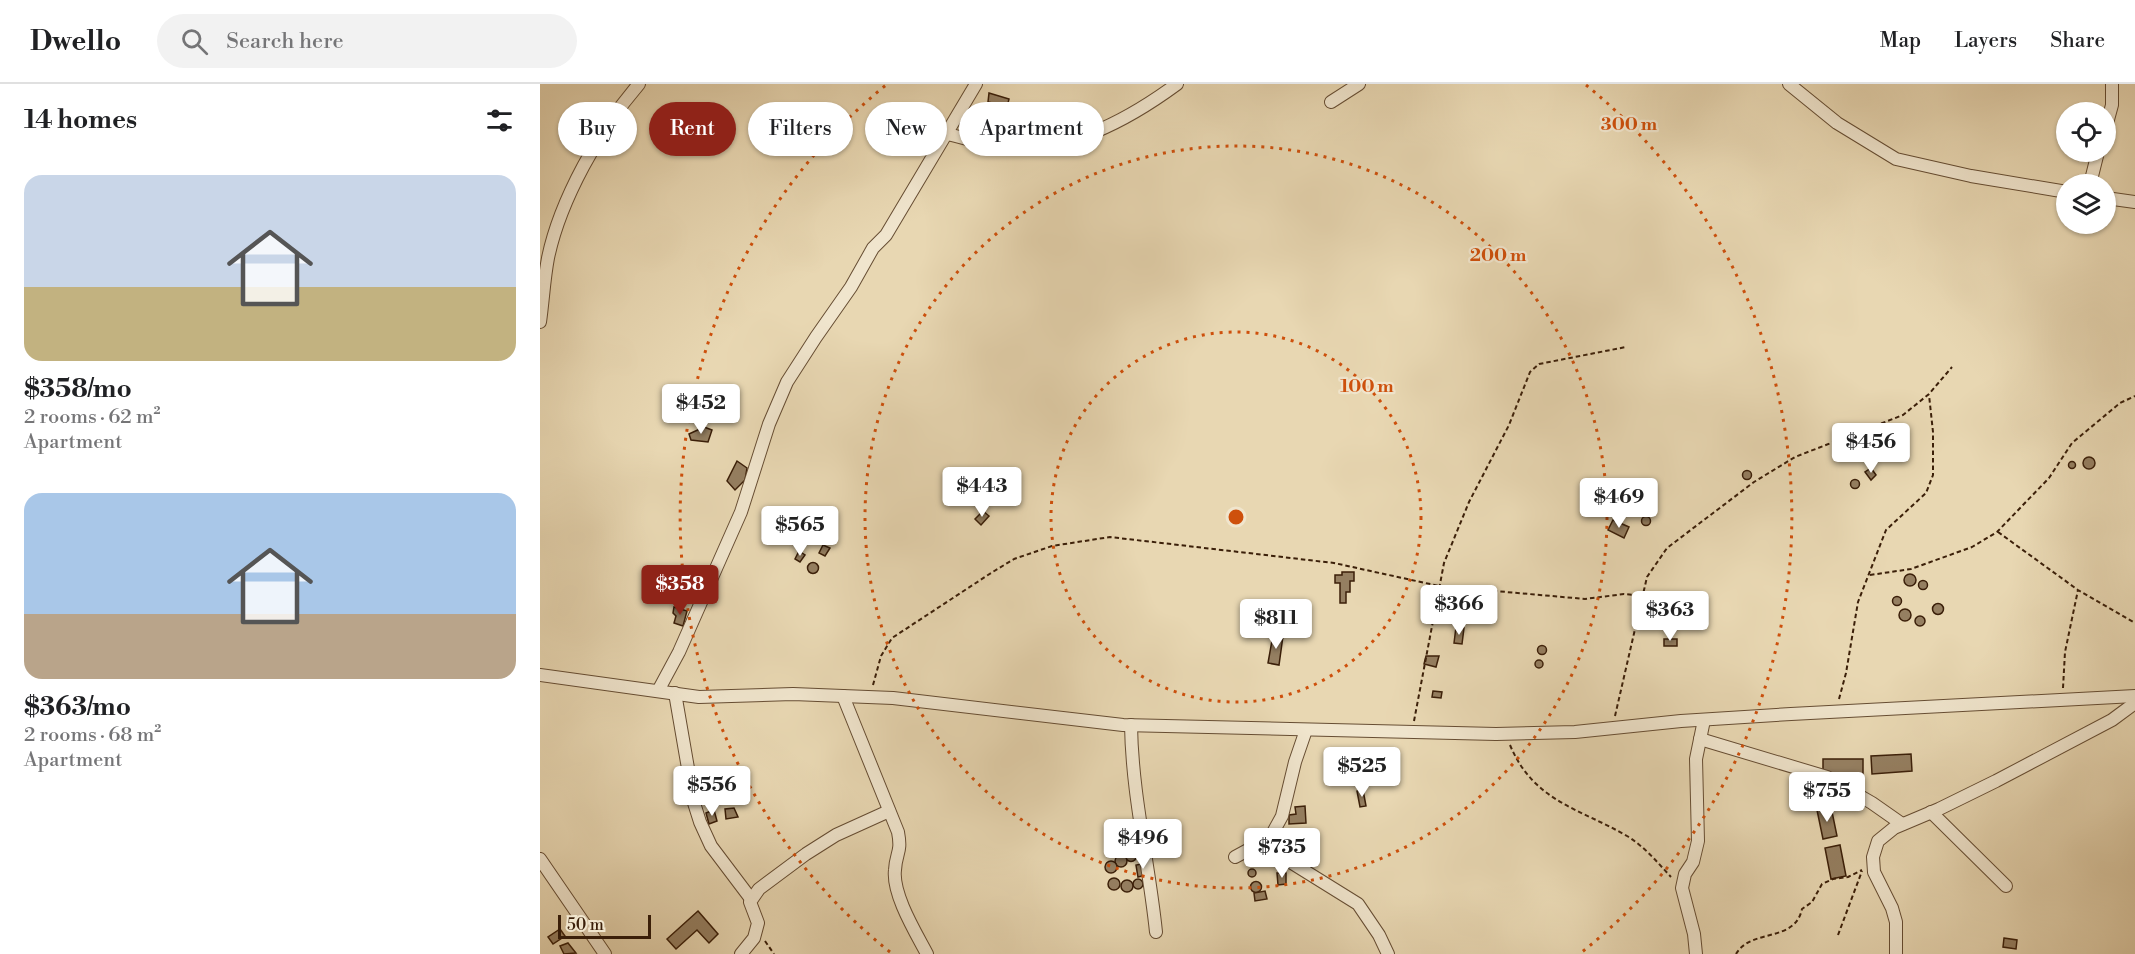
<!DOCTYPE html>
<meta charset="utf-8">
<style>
:root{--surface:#fff;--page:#f2f2f2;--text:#202124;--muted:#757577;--line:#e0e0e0;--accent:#8f2418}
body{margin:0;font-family:"Libre Bodoni",serif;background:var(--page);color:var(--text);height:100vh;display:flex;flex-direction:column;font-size:22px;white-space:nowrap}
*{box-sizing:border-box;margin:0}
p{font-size:20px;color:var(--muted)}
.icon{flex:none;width:33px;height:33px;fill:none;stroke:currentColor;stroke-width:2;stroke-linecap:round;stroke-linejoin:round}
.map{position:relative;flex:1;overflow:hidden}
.details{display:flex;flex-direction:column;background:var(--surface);width:540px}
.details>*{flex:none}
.banner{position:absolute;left:18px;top:18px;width:570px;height:54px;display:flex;gap:12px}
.tools{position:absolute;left:1516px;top:18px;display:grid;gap:12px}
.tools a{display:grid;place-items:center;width:60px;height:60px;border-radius:50%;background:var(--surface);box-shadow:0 2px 4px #0004;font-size:30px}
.scale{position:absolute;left:18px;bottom:15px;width:93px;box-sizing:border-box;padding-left:6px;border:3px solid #3b1f09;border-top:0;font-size:16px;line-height:21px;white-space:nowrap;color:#3b1f09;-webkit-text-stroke:4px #f0e5cd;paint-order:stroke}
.price{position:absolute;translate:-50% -51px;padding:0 14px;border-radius:6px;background:#fff;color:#222;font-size:20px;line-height:39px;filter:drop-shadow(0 2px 3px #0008)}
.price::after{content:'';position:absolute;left:50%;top:36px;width:18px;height:14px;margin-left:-9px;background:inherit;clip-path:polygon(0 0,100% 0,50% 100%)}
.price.current{background:var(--accent);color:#fff}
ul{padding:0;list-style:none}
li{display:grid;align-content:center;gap:12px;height:318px;padding:0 24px}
li span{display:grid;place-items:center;height:186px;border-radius:18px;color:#555}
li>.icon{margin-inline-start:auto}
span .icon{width:108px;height:108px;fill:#fffc;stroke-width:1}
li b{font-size:26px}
h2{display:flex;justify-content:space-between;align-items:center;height:72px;padding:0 24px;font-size:26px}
.chip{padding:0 21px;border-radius:27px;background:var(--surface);box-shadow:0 2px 4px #0004;font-size:21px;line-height:54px}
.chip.current{background:var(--accent);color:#fff}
header{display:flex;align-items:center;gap:36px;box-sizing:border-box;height:84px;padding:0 30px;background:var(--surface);border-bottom:2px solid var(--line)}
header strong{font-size:28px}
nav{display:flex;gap:33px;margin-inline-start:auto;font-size:21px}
.search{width:420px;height:54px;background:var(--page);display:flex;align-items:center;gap:15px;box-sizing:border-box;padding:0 21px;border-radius:33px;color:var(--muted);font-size:22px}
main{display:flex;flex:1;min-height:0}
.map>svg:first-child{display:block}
.building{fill:#957f61;stroke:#3b1f09;stroke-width:1.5}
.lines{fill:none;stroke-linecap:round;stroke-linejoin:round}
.minor-casing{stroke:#664d33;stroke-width:14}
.path{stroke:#3b1f09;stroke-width:2;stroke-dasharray:4.5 3;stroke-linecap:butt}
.minor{stroke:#f0e5cd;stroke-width:12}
.ring{fill:none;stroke:#ce500c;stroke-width:3;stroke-dasharray:3 6}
.centre{fill:#ce500c;stroke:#f0e5cd;stroke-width:3}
.ring-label{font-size:18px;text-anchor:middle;font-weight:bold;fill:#ce500c;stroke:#f0e5cd;stroke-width:4.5;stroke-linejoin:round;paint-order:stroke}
</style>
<header>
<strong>Dwello</strong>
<div class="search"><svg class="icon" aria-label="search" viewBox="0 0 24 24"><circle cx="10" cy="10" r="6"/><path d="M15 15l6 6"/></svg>Search here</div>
<nav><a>Map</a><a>Layers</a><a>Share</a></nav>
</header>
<main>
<section class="details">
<h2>14 homes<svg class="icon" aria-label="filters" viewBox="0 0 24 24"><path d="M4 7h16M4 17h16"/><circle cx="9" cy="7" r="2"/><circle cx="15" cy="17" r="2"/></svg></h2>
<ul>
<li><span style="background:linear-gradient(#c9d6e8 60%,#c2b280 0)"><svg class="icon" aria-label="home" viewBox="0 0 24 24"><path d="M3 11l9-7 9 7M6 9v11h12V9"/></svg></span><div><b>$358/mo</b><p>2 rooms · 62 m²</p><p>Apartment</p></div></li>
<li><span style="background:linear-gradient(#a9c7e8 65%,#b9a48a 0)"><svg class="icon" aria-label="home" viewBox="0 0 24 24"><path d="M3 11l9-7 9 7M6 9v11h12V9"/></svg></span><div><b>$363/mo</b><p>2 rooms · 68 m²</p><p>Apartment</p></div></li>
</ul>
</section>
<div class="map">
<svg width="1595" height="870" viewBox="0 0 1595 870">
<rect width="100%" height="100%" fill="#e8d7b2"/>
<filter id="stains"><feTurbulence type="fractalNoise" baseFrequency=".00333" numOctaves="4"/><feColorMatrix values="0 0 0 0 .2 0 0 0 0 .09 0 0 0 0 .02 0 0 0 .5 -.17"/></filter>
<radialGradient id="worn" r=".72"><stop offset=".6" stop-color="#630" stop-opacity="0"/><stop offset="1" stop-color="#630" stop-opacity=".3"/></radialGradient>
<g class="building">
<polygon points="449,9 469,15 466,27 458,27 461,21 448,18"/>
<polygon points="164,343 172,346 168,358 151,356 149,350"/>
<circle cx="1549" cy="379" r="6"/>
<polygon points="197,377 207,384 205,396 195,406 187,397"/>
<circle cx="1532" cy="381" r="3.5"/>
<polygon points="1331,384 1336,391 1331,396 1325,388"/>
<circle cx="1207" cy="391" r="4.5"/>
<circle cx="1315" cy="400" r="4.5"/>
<circle cx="1094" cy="407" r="4.5"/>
<circle cx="434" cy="412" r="5"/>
<circle cx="1072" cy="416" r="4.5"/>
<circle cx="1105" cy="424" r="4"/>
<polygon points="443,427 449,432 441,441 435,435"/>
<circle cx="1106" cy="437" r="4.5"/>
<polygon points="1073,436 1089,443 1084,454 1068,446"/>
<polygon points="283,461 290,464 285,472 279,469"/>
<polygon points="259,467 265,471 260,478 255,475"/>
<circle cx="273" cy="484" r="5.5"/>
<polygon points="802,488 814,488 814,497 810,497 810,508 806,508 806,519 800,519 800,499 795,499 795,491 802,491"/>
<circle cx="1370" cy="496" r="6"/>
<circle cx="1383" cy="501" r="4.5"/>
<circle cx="1357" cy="517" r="4.5"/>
<circle cx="1398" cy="525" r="5.5"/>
<polygon points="134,523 147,527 143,542 134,539 136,532 133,529"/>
<circle cx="1365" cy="531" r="6"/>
<circle cx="1380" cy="537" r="5"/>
<polygon points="916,543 924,544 922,560 914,559"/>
<polygon points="733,551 743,552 739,581 728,579"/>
<rect x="1124" y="555" width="13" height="7"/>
<circle cx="1002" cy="566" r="4.5"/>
<polygon points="886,572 899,572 896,583 884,580"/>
<circle cx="999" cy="580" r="4"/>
<polygon points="893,607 902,608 901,614 892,613"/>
<polygon points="1371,670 1372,687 1332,690 1331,672"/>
<rect x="1283" y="675" width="40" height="16"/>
<polygon points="186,692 187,699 179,701 177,693"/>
<polygon points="165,696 168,704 159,708 155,699"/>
<polygon points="1287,702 1291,721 1276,724 1272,705"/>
<polygon points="823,706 826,722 820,723 817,707"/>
<polygon points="765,722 766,739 749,740 749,731 756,730 755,723"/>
<polygon points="1291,723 1297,752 1283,755 1277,726"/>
<polygon points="194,724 198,733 186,735 185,725"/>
<polygon points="174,726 177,737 169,740 166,729"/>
<polygon points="1300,761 1306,792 1291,795 1285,764"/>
<circle cx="591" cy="772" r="5.5"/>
<circle cx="581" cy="777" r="6"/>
<circle cx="571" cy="783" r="6"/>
<polygon points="607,779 610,790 598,793 596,781"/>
<circle cx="712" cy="789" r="4"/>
<polygon points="737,789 746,789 746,800 738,801"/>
<circle cx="574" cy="800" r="6"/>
<circle cx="598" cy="800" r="5"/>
<circle cx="587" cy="802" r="6"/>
<circle cx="716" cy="803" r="5.5"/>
<polygon points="725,807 727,815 715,817 714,809"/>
<polygon points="158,827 178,850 169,859 157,846 136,865 127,855"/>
<polygon points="20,845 25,852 13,860 8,853"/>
<polygon points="1464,854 1477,856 1476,865 1463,863"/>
<polygon points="28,859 36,869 24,870 20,862"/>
</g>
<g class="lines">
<g class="minor-casing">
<g id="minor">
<polyline points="1249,0 1297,39 1356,75 1431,92 1527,108"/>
<polyline points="791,18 819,0"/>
<polyline points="1566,43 1572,21 1572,0"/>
<path d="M 407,50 C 425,54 443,60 461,62 C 524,72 588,36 637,0"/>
<polyline points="1550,100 1558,68"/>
<polyline points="1566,114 1595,118"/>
<path d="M 0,238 C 3,217 4,195 8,174 C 20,116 60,45 99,0"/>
<polyline points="0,591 159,613 253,610 353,614 583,641 956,650 1035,648 1141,637 1251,630 1595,612"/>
<polyline points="118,607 139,568 201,428 229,340 247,298 276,253 311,203 333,164 346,151 436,0"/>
<polyline points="135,609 154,719 160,738 171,762 211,815"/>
<path d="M 303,612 L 358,748 C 362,769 356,768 355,786 C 352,810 376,849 387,870"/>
<path d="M 591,641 C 592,711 609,779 616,848"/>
<polyline points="1160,655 1287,693 1332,719 1362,740"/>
<polyline points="1391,728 1466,802"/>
<polyline points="730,754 752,779 818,820 839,851 848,870"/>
<polyline points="695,773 730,754 742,732 755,678 766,646"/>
<polyline points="0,775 65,870"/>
<polyline points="201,870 214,854 218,839 210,818 219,805 266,770 296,751 349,727"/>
<polyline points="1156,870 1154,850 1142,804 1145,790 1153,778 1158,757 1156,675 1164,636"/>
<polyline points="1356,870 1356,838 1352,824 1334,788 1333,773 1338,757 1354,744 1399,725 1456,697 1572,636 1595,619"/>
</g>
</g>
<g class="path">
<polyline points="1458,448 1538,506 1595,539"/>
<polyline points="1330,491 1371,485 1432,463 1457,448 1509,394 1532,359 1580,319 1595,312"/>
<polyline points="333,601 341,572 352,554 451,489 474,475 512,462 570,453 794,479 899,502 1045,515 1084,510 1102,512"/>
<polyline points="1523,604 1525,568 1538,506"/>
<polyline points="1299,615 1306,589 1318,518 1346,446 1386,409 1393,391 1393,348 1389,311"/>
<polyline points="1075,632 1107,493 1127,464 1214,398 1255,373 1363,331 1389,310 1412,283"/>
<polyline points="874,637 904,479 929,418 969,341 990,288 999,280 1086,263"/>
<path d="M 970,661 C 994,718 1039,724 1087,752 C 1105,763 1117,778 1131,793"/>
<polyline points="1298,851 1322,787"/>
<polyline points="225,857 234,870"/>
<path d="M 1196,870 C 1211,844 1255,859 1262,825 L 1272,818 L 1282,800 L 1293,795 L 1308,793 L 1322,786"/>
</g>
<use href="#minor" class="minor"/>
</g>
<g class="ring">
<circle cx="696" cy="433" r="185"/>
<circle cx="696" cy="433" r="371"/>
<path d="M350 868A556 556 0 0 1 346 1M1046 1A556 556 0 0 1 1042 868"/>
</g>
<circle cx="696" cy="433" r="9" class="centre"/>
<g class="ring-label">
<text x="1089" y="46">300 m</text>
<text x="958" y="177">200 m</text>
<text x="827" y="308">100 m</text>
</g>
<rect width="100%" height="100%" filter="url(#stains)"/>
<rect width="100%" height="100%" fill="url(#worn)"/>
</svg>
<div class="tools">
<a><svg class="icon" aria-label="locate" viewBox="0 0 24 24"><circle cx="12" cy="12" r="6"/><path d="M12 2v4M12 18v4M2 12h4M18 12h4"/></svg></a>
<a><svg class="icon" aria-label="layers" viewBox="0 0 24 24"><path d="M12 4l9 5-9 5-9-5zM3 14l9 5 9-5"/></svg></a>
</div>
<div class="scale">50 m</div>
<b class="price" style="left:161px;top:351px">$452</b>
<b class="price" style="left:1331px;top:390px">$456</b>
<b class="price" style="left:442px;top:434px">$443</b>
<b class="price" style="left:1079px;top:445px">$469</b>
<b class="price" style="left:260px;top:473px">$565</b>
<b class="price current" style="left:140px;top:532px">$358</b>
<b class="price" style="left:919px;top:552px">$366</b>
<b class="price" style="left:1130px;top:558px">$363</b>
<b class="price" style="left:736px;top:566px">$811</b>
<b class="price" style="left:822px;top:714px">$525</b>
<b class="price" style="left:172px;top:733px">$556</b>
<b class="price" style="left:1287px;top:739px">$755</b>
<b class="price" style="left:603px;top:786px">$496</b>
<b class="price" style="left:742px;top:795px">$735</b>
<div class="banner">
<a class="chip">Buy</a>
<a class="chip current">Rent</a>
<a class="chip">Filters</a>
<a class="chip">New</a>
<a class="chip">Apartment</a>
</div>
</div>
</main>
